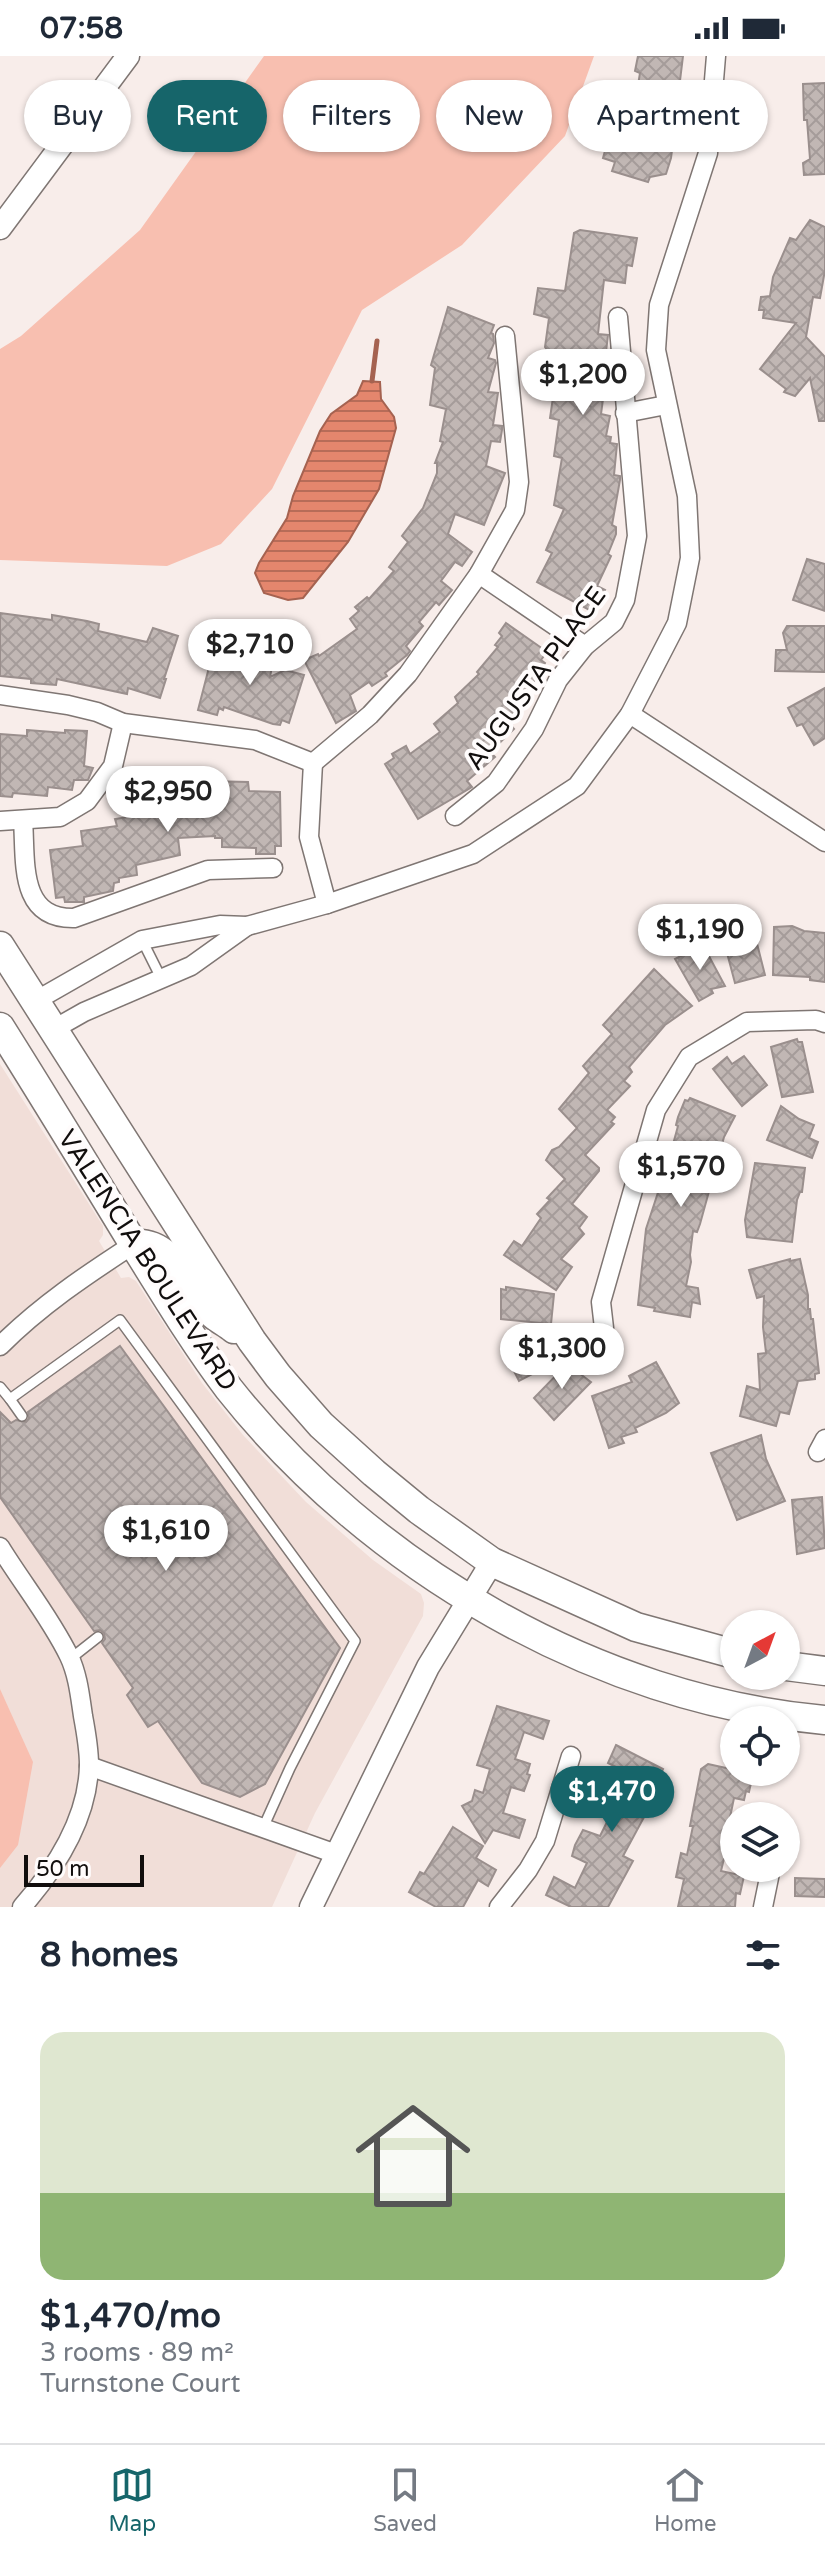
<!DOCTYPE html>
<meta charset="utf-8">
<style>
:root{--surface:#fff;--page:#f6f6f7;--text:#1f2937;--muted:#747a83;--line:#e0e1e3;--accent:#16656a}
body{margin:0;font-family:"Varela Round",sans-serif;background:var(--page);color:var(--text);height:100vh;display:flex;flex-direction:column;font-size:30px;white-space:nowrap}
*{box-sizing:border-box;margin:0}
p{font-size:26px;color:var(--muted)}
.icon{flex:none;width:44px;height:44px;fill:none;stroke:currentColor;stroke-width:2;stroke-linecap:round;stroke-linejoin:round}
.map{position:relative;height:1851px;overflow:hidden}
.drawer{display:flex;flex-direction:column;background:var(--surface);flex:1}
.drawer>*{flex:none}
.guide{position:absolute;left:24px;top:24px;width:778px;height:72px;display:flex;gap:16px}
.needle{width:52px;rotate:41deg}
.fabs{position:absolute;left:720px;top:1554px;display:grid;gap:16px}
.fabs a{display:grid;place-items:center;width:80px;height:80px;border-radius:50%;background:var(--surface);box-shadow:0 2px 6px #0004;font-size:40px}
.scale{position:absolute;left:24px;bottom:20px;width:120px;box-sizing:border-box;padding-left:8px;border:4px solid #110e0d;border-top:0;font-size:22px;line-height:28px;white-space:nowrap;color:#110e0d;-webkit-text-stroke:6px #fffcfc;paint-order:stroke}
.price{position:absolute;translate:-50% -68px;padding:0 18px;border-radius:28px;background:#fff;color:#222;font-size:26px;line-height:52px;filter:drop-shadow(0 2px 4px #0008)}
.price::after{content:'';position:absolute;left:50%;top:48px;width:24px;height:18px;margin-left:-12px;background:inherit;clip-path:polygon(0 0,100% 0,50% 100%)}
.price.current{background:var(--accent);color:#fff}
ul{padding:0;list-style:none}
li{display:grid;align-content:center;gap:16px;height:424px;padding:0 40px}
li span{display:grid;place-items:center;height:248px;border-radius:24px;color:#555}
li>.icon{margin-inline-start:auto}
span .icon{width:144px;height:144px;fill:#fffc;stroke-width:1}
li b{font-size:34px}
h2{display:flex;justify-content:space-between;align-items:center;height:96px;padding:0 40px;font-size:34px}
.tag{padding:0 28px;border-radius:36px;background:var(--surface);box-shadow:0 2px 6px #0004;font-size:28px;line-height:72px}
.tag.current{background:var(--accent);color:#fff}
.status{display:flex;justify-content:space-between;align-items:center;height:56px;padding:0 40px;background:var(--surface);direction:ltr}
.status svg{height:22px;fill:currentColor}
.tab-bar{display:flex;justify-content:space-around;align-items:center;height:112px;border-top:2px solid var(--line);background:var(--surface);font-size:22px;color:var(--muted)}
.tab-bar a{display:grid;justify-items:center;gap:4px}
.tab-bar .current{color:var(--accent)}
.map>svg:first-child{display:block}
.built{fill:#f1ded8}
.grass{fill:#f8bfb0}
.water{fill:url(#water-rules);stroke:#a56250;stroke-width:2}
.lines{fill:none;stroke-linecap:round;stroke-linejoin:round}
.stream{stroke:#a56250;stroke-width:5}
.building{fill:url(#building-cross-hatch);stroke:#9a8f8d;stroke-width:2}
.service-casing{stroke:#7f7673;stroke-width:12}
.minor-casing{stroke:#7f7673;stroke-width:21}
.tertiary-casing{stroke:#7f7673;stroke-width:25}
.primary-casing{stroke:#7f7673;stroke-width:31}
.service{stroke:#fff;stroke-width:9}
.minor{stroke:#fff;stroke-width:18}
.tertiary{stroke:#fff;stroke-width:22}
.primary{stroke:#fff;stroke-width:28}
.labels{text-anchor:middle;stroke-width:8;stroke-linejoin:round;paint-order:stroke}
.street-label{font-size:26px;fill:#110e0d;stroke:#fffcfc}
</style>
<div class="status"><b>07:58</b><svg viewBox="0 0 49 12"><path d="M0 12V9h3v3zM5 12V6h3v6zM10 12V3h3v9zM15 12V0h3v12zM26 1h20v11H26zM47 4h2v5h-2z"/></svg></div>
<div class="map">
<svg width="825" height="1851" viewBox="0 0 825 1851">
<defs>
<pattern id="water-rules" width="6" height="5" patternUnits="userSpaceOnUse" patternTransform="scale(2)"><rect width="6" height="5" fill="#e4866d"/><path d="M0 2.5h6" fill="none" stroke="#b76c58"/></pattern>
<pattern id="building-cross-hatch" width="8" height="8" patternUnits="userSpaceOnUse" patternTransform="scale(2)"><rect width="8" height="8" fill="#c1b7b4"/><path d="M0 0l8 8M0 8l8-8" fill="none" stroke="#a59c9a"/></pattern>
</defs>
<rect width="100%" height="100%" fill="#f8edea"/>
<polygon class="built" points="0,1008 103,1170 103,1179 99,1185 121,1222 129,1221 136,1225 202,1327 243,1379 306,1446 373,1504 421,1538 424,1547 423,1560 315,1757 272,1851 0,1851"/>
<g class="grass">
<polygon points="264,0 594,0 565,80 462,189 362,254 272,433 221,488 167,510 0,504 0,293 21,280 140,174"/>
<polygon points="0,1633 33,1706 18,1789 0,1812"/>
</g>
<polygon class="water" points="363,325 380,326 381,343 394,361 396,372 379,433 348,486 303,542 288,544 264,537 255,517 259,507 287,462 293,440 320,375 331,358 357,339"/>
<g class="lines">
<polyline class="stream" points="372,325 377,285"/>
</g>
<g class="building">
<polygon points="638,0 683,0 679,33 687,34 685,49 678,48 671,102 666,118 650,121 648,126 612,115 615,106 603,102 608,84 619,87 626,63 624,63 626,50 631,51 632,47 635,48 640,17 635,15"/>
<polygon points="825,27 825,118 804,119 803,107 810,103 807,64 804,64 803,28"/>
<polygon points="810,164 825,171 825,214 820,242 813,241 806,281 825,301 825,365 819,365 810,322 795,340 784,336 786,333 760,313 796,267 763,262 764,254 759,254 761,241 770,240 773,221 790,182 796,184"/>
<polygon points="580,174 637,182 632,210 627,209 625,227 604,224 598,278 608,279 603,321 605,328 601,358 610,360 606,380 611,381 610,387 617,388 614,419 620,420 620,424 612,469 616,471 616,478 608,498 611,500 597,530 605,534 593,556 537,526 552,497 546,494 564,453 554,449 562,402 554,400 559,364 550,362 555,328 548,325 553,295 547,294 545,291 549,262 534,258 538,232 565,235 574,177"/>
<polygon points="448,251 494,269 491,277 493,278 494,287 488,302 495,304 496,307 488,336 498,337 493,369 502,370 502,374 500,386 491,385 486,410 505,417 484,469 455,458 448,478 472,496 462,510 455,506 441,525 452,534 439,549 436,546 419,566 423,570 406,590 410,595 407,599 385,617 387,620 372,630 369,626 350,639 356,655 336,667 304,604 318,598 319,600 357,573 350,563 359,555 355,551 367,541 369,543 394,515 389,511 408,486 402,480 423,452 437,417 437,407 435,407 443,386 440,385 446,353 430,349 435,312 431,309"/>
<polygon points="807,503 825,508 825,555 793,544"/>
<polygon points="0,557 52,564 52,559 87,565 99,568 98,575 147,586 153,572 178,580 164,623 166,623 160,642 128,632 127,638 57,623 56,629 31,627 31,623 0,620"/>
<polygon points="506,567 543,593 542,595 546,597 541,604 545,607 542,613 524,641 529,645 509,667 514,673 490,696 495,701 467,725 472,731 418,763 385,708 394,702 392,698 406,690 410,698 440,676 434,668 458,647 455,641 479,618 477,616 498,591 495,589 502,580 499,577"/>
<polygon points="787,570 825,570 825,616 775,615 776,594 787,594 783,577"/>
<polygon points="214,592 247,603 250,592 274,600 270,621 285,614 304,619 289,667 282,664 280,669 273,668 224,651 223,654 219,652 217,659 198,654"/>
<polygon points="825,632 825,682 814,689 802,668 797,670 788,652"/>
<polygon points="27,674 65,677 65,674 87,675 84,710 93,712 88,724 74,724 72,734 48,731 47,740 13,737 12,741 0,740 0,678 27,680"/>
<polygon points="207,717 207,725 248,726 249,735 280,736 281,790 275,790 275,798 256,798 256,792 222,791 222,782 215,782 215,780 178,782 180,799 136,809 137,819 119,822 119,826 114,827 113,835 84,841 84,846 65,846 64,841 56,842 50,794 83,790 81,775 117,770 115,763 148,758 145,740 183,734 182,720"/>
<polygon points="750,867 753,872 765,919 735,927 722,878"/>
<polygon points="792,870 804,875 825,877 825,926 810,924 810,921 773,919 774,871"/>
<polygon points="703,889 725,930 711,933 713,937 699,945 675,903"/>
<polygon points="654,913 692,950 665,969 629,1011 632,1016 624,1025 630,1030 607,1054 615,1061 611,1066 614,1068 585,1099 599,1112 599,1115 572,1148 587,1161 579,1172 584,1178 561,1203 572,1211 556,1234 504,1199 514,1185 522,1190 541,1162 537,1158 550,1144 547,1142 565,1123 546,1104 552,1094 559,1091 577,1072 559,1053 589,1017 583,1010 612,978 603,969"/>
<polygon points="797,983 798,986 802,986 813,1036 782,1041 771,991"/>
<polygon points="744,1000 767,1029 742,1050 713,1013 727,1001 732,1008"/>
<polygon points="690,1042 735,1060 724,1081 700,1168 697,1176 693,1175 690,1199 691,1206 686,1230 698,1232 700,1248 692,1246 690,1261 654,1255 655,1252 638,1249 646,1173 669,1103 678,1070 676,1069 678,1061 685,1044 688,1045"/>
<polygon points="781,1050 799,1063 814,1069 809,1082 818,1086 812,1102 767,1084"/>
<polygon points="755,1107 805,1112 802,1136 800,1136 797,1144 792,1186 747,1181 745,1164"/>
<polygon points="790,1203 790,1205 800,1203 808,1239 808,1253 810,1253 811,1263 813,1263 819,1317 815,1318 815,1323 798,1325 789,1358 780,1356 776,1370 740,1360 747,1330 760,1334 758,1298 766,1297 763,1271 764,1240 757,1242 749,1214"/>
<polygon points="506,1231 554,1238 551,1268 501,1263 501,1233 506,1234"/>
<polygon points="548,1276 561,1303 519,1325 505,1297 518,1288"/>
<polygon points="120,1290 340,1592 265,1728 240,1741 202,1727 158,1665 148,1671 127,1639 133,1632 102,1587 105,1583 104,1577 100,1574 94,1575 0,1441 0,1356 11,1367 16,1364 26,1366 29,1362 28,1356"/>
<polygon points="656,1306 679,1347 666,1357 635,1372 637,1376 621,1381 624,1387 609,1392 592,1340 632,1326 629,1320"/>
<polygon points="567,1308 591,1326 554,1364 534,1342"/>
<polygon points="761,1379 766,1403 785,1445 737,1464 711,1397"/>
<polygon points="822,1441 825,1492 797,1498 792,1444"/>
<polygon points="497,1650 549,1665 543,1683 524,1676 515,1703 530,1708 527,1718 530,1719 524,1735 511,1731 503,1757 525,1764 519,1782 493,1774 485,1787 462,1750 472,1745 475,1734 483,1737 490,1713 477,1709"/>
<polygon points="616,1689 663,1713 660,1720 666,1723 668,1729 663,1740 657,1737 623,1800 633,1805 608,1851 571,1851 546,1839 554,1821 575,1832 587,1807 572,1800 575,1789 583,1774 600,1780 611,1758 590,1747 598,1732 619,1741 630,1718 608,1707"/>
<polygon points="708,1708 753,1718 749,1736 746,1735 744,1744 734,1742 728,1771 734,1773 734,1791 727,1790 721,1815 744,1820 740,1838 736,1837 735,1851 678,1851 684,1823 676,1821 681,1797 687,1799 693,1770 690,1770 701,1713"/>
<polygon points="453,1771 483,1790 476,1802 496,1814 488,1830 478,1824 463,1851 436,1851 409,1836 420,1816 424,1818"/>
<polygon points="795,1822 825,1823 825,1841 795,1840"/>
</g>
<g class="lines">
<g class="service-casing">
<g id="service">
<polyline points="142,884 162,924"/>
<polyline points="0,1331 10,1343 120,1264 355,1585 290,1712 263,1772"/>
<polyline points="10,1343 22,1360"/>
<polyline points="70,1603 98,1581"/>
</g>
</g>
<g class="minor-casing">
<g id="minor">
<polyline points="625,357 666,349"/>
<polyline points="479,518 585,590"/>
<polyline points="0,639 68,649 97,656 123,667 255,684 313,707"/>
<polyline points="630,658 825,786"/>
<polyline points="313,707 370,659 408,618 479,518 515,454 519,426 505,280"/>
<polyline points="313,707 309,781 327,848"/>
<polyline points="455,760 496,727 534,673 558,624 585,590 614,566 625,544 637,480 618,261"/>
<path d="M 23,764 C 26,805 18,863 74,862 L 208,814 L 273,812"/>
<polyline points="0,765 60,761 87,745 113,710 123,667"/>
<polyline points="37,944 142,884 220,869 247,870 327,848 473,798 577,730 630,658 677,567 690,502 687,440 656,294 659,249 708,97 716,0"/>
<polyline points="54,973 84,956 191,910 247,870"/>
<polyline points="604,1272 601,1246 656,1054 689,1001 747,966 816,964 825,967"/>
<path d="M 0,1290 C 40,1250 86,1219 134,1188"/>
<polyline points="818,1396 825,1383"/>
<path d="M 0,1491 C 22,1527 50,1561 69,1600 C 78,1619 80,1640 83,1660 C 86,1676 89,1693 89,1709 C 88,1763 56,1812 22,1851"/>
<polyline points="89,1710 336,1798"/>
<polyline points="499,1851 528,1814 545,1785 571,1700"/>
<polyline points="763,1851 771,1812"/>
</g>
</g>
<g class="tertiary-casing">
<g id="tertiary">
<polyline points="0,172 128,0"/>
<polyline points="311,1851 428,1611 492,1506"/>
</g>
</g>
<g class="primary-casing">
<g id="primary">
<polyline points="0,890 252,1285 278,1320 321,1369 374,1417 419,1454 492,1506 636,1571 734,1598"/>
<path d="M 0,971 C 46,1044 91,1118 136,1192 C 166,1240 195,1288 229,1333 C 370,1511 597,1644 825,1664"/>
<path d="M 134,1188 C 175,1185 187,1235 214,1259 C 220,1264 228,1268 234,1273"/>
<polyline points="786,1610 825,1615"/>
</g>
</g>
<use href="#service" class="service"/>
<use href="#minor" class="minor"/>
<use href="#tertiary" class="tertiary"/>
<use href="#primary" class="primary"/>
</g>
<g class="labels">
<g class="street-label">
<text transform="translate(535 622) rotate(-54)" y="9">AUGUSTA PLACE</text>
<text transform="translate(148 1204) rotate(57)" y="9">VALENCIA BOULEVARD</text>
</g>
</g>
</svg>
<div class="fabs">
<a><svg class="needle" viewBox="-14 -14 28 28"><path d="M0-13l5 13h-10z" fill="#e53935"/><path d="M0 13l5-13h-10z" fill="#747a83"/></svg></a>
<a><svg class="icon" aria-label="locate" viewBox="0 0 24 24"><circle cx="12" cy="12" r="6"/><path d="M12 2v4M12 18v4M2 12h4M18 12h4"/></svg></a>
<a><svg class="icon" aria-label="layers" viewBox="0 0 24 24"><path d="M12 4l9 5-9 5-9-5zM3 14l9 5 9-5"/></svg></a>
</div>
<div class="scale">50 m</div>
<b class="price" style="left:583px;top:361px">$1,200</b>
<b class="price" style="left:250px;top:631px">$2,710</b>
<b class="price" style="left:168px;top:778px">$2,950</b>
<b class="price" style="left:700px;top:916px">$1,190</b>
<b class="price" style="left:681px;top:1153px">$1,570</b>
<b class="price" style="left:562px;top:1335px">$1,300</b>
<b class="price" style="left:166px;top:1517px">$1,610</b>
<b class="price current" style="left:612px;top:1778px">$1,470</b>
<div class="guide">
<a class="tag">Buy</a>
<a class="tag current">Rent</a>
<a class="tag">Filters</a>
<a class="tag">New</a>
<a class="tag">Apartment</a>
</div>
</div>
<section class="drawer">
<h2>8 homes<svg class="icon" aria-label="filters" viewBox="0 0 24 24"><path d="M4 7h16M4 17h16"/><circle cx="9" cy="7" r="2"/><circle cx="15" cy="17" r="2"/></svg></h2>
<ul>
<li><span style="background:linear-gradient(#dfe7d0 65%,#8fb573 0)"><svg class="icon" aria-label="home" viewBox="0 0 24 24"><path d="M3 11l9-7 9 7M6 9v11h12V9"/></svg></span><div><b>$1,470/mo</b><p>3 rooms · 89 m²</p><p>Turnstone Court</p></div></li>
</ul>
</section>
<nav class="tab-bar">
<a class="current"><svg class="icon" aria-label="map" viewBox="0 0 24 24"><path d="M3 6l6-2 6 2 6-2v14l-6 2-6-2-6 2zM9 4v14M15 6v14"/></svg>Map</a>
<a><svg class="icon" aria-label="saved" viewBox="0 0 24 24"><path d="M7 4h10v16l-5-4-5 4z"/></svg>Saved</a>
<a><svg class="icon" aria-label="home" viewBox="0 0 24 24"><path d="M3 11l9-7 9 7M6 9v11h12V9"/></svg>Home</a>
</nav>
